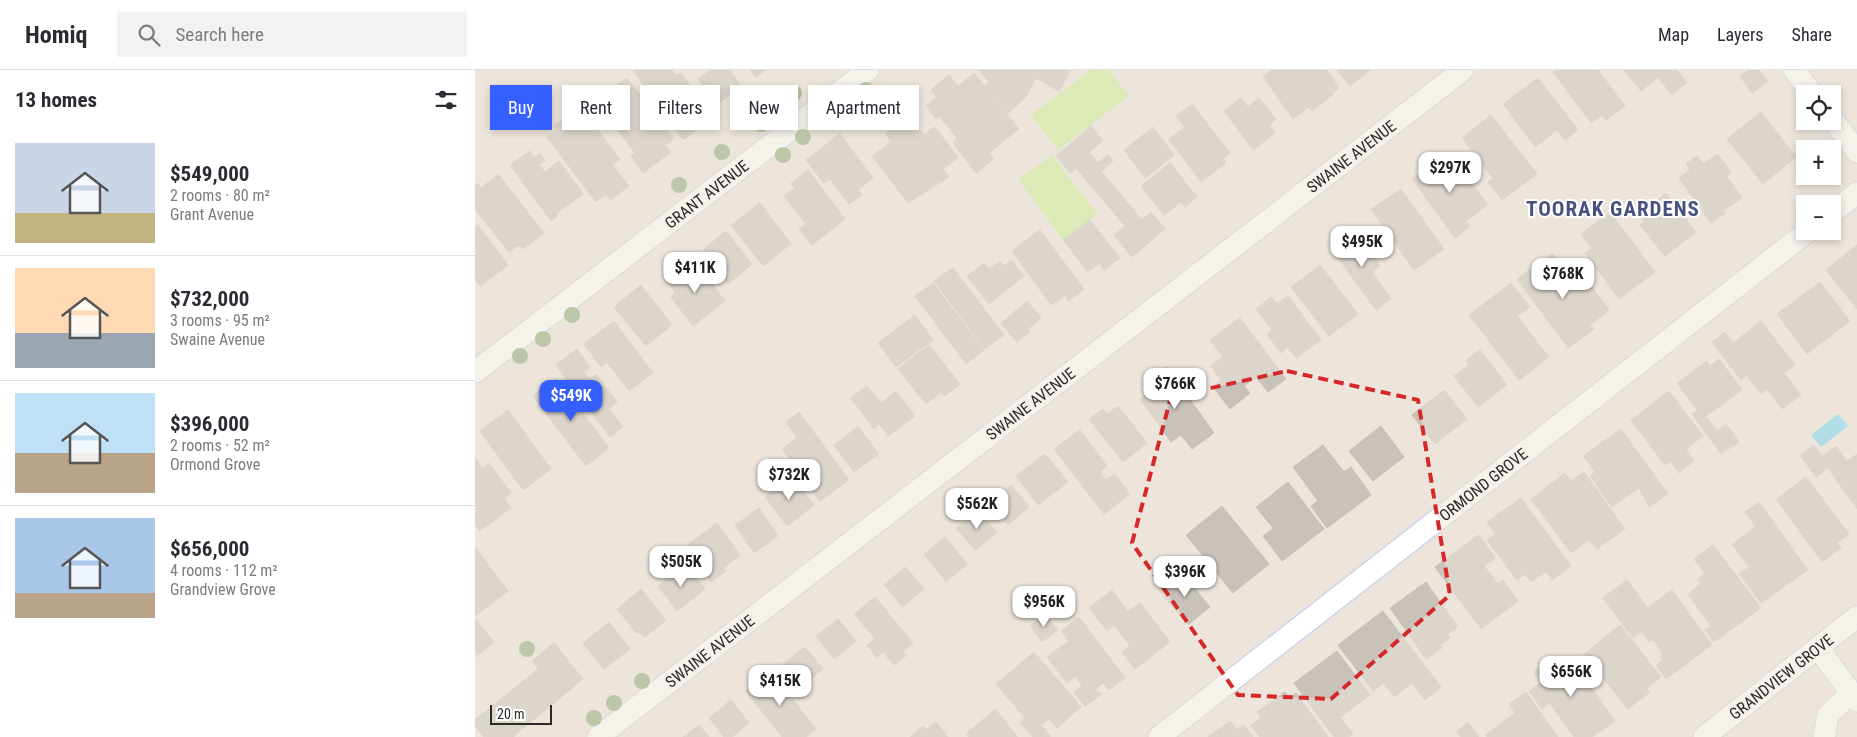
<!DOCTYPE html>
<meta charset="utf-8">
<style>
:root{--surface:#fff;--page:#f2f2f3;--text:#2b2b33;--muted:#7c7c81;--line:#e1e1e2;--accent:#365fff}
body{margin:0;font-family:"Roboto Condensed",sans-serif;background:var(--page);color:var(--text);height:100vh;display:flex;flex-direction:column;font-size:19px;white-space:nowrap}
*{box-sizing:border-box;margin:0}
p{font-size:16px;color:var(--muted)}
.icon{flex:none;width:28px;height:28px;fill:none;stroke:currentColor;stroke-width:2;stroke-linecap:round;stroke-linejoin:round}
.map{position:relative;flex:1;overflow:hidden}
.drawer{display:flex;flex-direction:column;background:var(--surface);width:475px}
.drawer>*{flex:none}
.top-card{position:absolute;left:15px;top:15px;width:475px;height:45px;display:flex;gap:10px}
.tools{position:absolute;left:1321px;top:15px;display:grid;gap:10px}
.tools a{display:grid;place-items:center;width:45px;height:45px;border-radius:0px;background:var(--surface);box-shadow:0 2px 8px #0003;font-size:25px}
.scale{position:absolute;left:15px;bottom:12px;width:62px;box-sizing:border-box;padding-left:5px;border:2px solid #2a2a2a;border-top:0;font-size:14px;line-height:18px;white-space:nowrap;color:#2a2a2a;-webkit-text-stroke:4px #fff;paint-order:stroke}
.price{position:absolute;translate:-50% -42px;padding:0 11px;border-radius:10px;background:#fff;color:#222;font-size:16px;line-height:32px;filter:drop-shadow(0 1px 2px #0008)}
.price::after{content:'';position:absolute;left:50%;top:30px;width:15px;height:11px;margin-left:-8px;background:inherit;clip-path:polygon(0 0,100% 0,50% 100%)}
.price.current{background:var(--accent);color:#fff}
ul{padding:0;list-style:none}
li{display:flex;align-items:center;gap:15px;height:125px;padding:0 15px}
li+li{border-top:1px solid var(--line)}
li span{display:grid;place-items:center;flex:none;width:140px;height:100px;border-radius:0px;color:#555}
li>.icon{margin-inline-start:auto}
span .icon{width:60px;height:60px;fill:#fffc;stroke-width:1}
li b{font-size:21px}
h2{display:flex;justify-content:space-between;align-items:center;height:60px;padding:0 15px;font-size:21px}
.chip{padding:0 18px;border-radius:0px;background:var(--surface);box-shadow:0 2px 8px #0003;font-size:18px;line-height:45px}
.chip.current{background:var(--accent);color:#fff}
header{display:flex;align-items:center;gap:30px;box-sizing:border-box;height:70px;padding:0 25px;background:var(--surface);border-bottom:1px solid var(--line)}
header strong{font-size:24px}
nav{display:flex;gap:28px;margin-inline-start:auto;font-size:18px}
.search{width:350px;height:45px;background:var(--page);display:flex;align-items:center;gap:12px;box-sizing:border-box;padding:0 18px;border-radius:0px;color:var(--muted);font-size:19px}
main{display:flex;flex:1;min-height:0}
.map>svg:first-child{display:block}
.pitch{fill:#c8f08e}
.water{fill:#66d3f7}
.building{fill:#c8c2ba;stroke:#c9c1b4}
.lines{fill:none;stroke-linecap:round;stroke-linejoin:round}
.minor-casing{stroke:#d0d4e4;stroke-width:24}
.minor{stroke:#fff;stroke-width:21}
.tree{fill:#81a26e}
.marked{fill:none;stroke:#d62828;stroke-width:4;stroke-dasharray:10 6;stroke-linejoin:round}
.labels{text-anchor:middle;stroke-width:4;stroke-linejoin:round;paint-order:stroke}
.street-label{font-size:16px;fill:#2a2a2a;stroke:#fff}
.district-label{font-size:21px;font-weight:bold;letter-spacing:1px;fill:#47527e;stroke:#fff}
</style>
<header>
<strong>Homiq</strong>
<div class="search"><svg class="icon" aria-label="search" viewBox="0 0 24 24"><circle cx="10" cy="10" r="6"/><path d="M15 15l6 6"/></svg>Search here</div>
<nav><a>Map</a><a>Layers</a><a>Share</a></nav>
</header>
<main>
<section class="drawer">
<h2>13 homes<svg class="icon" aria-label="filters" viewBox="0 0 24 24"><path d="M4 7h16M4 17h16"/><circle cx="9" cy="7" r="2"/><circle cx="15" cy="17" r="2"/></svg></h2>
<ul>
<li><span style="background:linear-gradient(#c9d6e8 70%,#c2b280 0)"><svg class="icon" aria-label="home" viewBox="0 0 24 24"><path d="M3 11l9-7 9 7M6 9v11h12V9"/></svg></span><div><b>$549,000</b><p>2 rooms · 80 m²</p><p>Grant Avenue</p></div></li>
<li><span style="background:linear-gradient(#ffd9b3 65%,#9aa5b1 0)"><svg class="icon" aria-label="home" viewBox="0 0 24 24"><path d="M3 11l9-7 9 7M6 9v11h12V9"/></svg></span><div><b>$732,000</b><p>3 rooms · 95 m²</p><p>Swaine Avenue</p></div></li>
<li><span style="background:linear-gradient(#bfe0f5 60%,#b9a48a 0)"><svg class="icon" aria-label="home" viewBox="0 0 24 24"><path d="M3 11l9-7 9 7M6 9v11h12V9"/></svg></span><div><b>$396,000</b><p>2 rooms · 52 m²</p><p>Ormond Grove</p></div></li>
<li><span style="background:linear-gradient(#a9c7e8 75%,#b9a48a 0)"><svg class="icon" aria-label="home" viewBox="0 0 24 24"><path d="M3 11l9-7 9 7M6 9v11h12V9"/></svg></span><div><b>$656,000</b><p>4 rooms · 112 m²</p><p>Grandview Grove</p></div></li>
</ul>
</section>
<div class="map">
<svg width="1382" height="667" viewBox="0 0 1382 667">
<rect width="100%" height="100%" fill="#ede5db"/>
<g class="pitch">
<polygon points="615,0 634,0 654,26 583,80 556,45"/>
<polygon points="577,85 622,144 588,170 543,109"/>
</g>
<polygon class="water" points="1363,344 1373,356 1346,377 1336,365"/>
<g class="building">
<polygon points="158,0 197,0 201,5 206,3 226,31 220,36 232,53 208,70"/>
<polygon points="236,0 255,0 266,16 242,35 223,9"/>
<polygon points="275,0 290,0 281,7"/>
<polygon points="504,0 596,0 584,21 561,8 550,28 533,43 510,16 514,12"/>
<polygon points="797,0 852,0 864,18 857,23 858,25 837,41 834,37 818,49 788,7"/>
<polygon points="862,0 895,0 875,16"/>
<polygon points="1081,0 1123,0 1150,36 1131,50 1127,45 1116,53 1078,2"/>
<polygon points="1149,0 1202,0 1212,13 1197,25 1183,7 1166,21"/>
<polygon points="1273,0 1284,0 1293,11 1277,23 1265,6"/>
<polygon points="499,3 544,59 514,83 519,89 501,103 478,73 482,68 464,46 461,49 451,36 462,27 456,20 474,5 483,16"/>
<polygon points="152,8 199,69 190,75 196,82 168,103 156,86 160,83 136,51 126,58 111,38"/>
<polygon points="1063,8 1103,60 1090,70 1082,60 1060,77 1028,34"/>
<polygon points="766,28 773,37 784,28 801,49 794,55 800,63 778,80 749,41"/>
<polygon points="717,34 755,83 748,88 751,93 726,112 694,69 710,57 701,46"/>
<polygon points="1286,42 1321,87 1288,114 1252,69"/>
<polygon points="94,45 98,51 106,45 118,60 121,58 145,89 137,95 154,116 135,130 131,124 121,132 72,67 81,60 79,56"/>
<polygon points="434,45 449,65 460,57 483,88 468,99 474,107 433,133 397,86 416,72 410,63"/>
<polygon points="1016,45 1062,104 1027,130 1013,112 1018,108 987,68"/>
<polygon points="616,56 628,71 614,82 623,93 633,85 638,91 626,101 667,150 676,142 690,159 657,187 639,165 650,156 601,98 595,103 581,86"/>
<polygon points="678,57 699,85 670,108 649,80"/>
<polygon points="365,64 398,108 383,120 387,125 374,134 355,109 349,113 331,90"/>
<polygon points="55,81 59,87 65,83 70,91 64,95 70,102 84,91 108,124 81,144 82,147 76,151 35,95"/>
<polygon points="974,82 1013,135 991,151 995,156 980,168 937,109"/>
<polygon points="1243,84 1256,102 1252,107 1267,128 1248,141 1251,143 1236,153 1204,108 1215,100 1211,94 1222,86 1228,94"/>
<polygon points="695,93 722,127 710,137 706,132 689,145 666,116"/>
<polygon points="333,100 370,149 337,175 324,159 331,154 309,126 320,118 316,113"/>
<polygon points="23,104 69,163 48,179 43,175 34,182 0,139 0,115 2,113 6,118"/>
<polygon points="926,119 969,179 939,200 896,139"/>
<polygon points="1191,123 1221,162 1190,186 1165,155 1170,152 1164,144"/>
<polygon points="285,133 316,174 288,196 256,155"/>
<polygon points="1135,142 1180,202 1144,229 1110,183 1117,178 1106,164"/>
<polygon points="615,150 645,188 629,200 625,193 613,202 588,170"/>
<polygon points="2,154 33,195 5,216 0,208 0,156"/>
<polygon points="565,160 609,219 593,231 591,225 576,235 537,181"/>
<polygon points="251,161 277,194 253,214 231,186 233,184 229,179"/>
<polygon points="880,161 905,196 897,202 916,229 901,240 856,178"/>
<polygon points="1382,175 1382,239 1351,200"/>
<polygon points="1077,183 1096,208 1080,220 1086,227 1111,209 1134,240 1114,256 1120,259 1093,278 1042,209"/>
<polygon points="536,190 549,206 514,234 492,206 509,193 514,199 525,191 529,196"/>
<polygon points="219,191 250,231 218,256 196,227 200,223 192,212"/>
<polygon points="845,195 883,244 854,266 816,217"/>
<polygon points="478,198 529,265 510,279 459,211"/>
<polygon points="1345,212 1375,251 1332,284 1302,244"/>
<polygon points="458,213 509,280 491,294 440,226"/>
<polygon points="1036,213 1055,237 1042,246 1074,287 1044,310 994,245"/>
<polygon points="166,215 197,255 171,276 139,237"/>
<polygon points="813,226 846,270 821,288 813,277 806,283 792,264 797,260 781,239 796,227 802,234"/>
<polygon points="552,231 566,248 553,259 555,262 542,272 526,253"/>
<polygon points="440,245 458,270 421,297 403,273"/>
<polygon points="765,248 811,309 793,322 781,307 769,316 775,323 755,339 738,317 746,310 736,296 748,287 735,270"/>
<polygon points="139,251 178,303 154,321 132,292 126,297 109,274"/>
<polygon points="1286,251 1320,295 1309,303 1326,325 1307,339 1292,319 1286,324 1272,305 1266,310 1237,272 1250,262 1258,273"/>
<polygon points="454,275 485,314 470,326 466,322 451,334 423,299"/>
<polygon points="102,279 115,297 109,302 114,309 121,304 142,332 134,339 148,357 135,367 81,295"/>
<polygon points="1005,280 1032,315 1003,337 979,306 994,295 991,290"/>
<polygon points="1244,289 1267,320 1231,346 1242,361 1251,354 1264,372 1246,384 1217,344 1222,340 1202,313 1232,291 1235,296"/>
<polygon points="691,296 739,363 717,379 706,365 696,372 665,329 674,323 667,314"/>
<polygon points="82,308 134,378 111,396 58,326"/>
<polygon points="392,316 406,333 421,321 440,346 413,366 404,354 399,359 376,328"/>
<polygon points="969,320 992,349 960,374 937,345"/>
<polygon points="1194,321 1228,366 1211,379 1219,391 1204,403 1195,391 1190,395 1156,350"/>
<polygon points="643,336 672,373 648,392 614,349 628,339 632,344"/>
<polygon points="33,340 76,399 48,420 5,361"/>
<polygon points="324,342 374,410 345,431 307,379 322,368 311,352"/>
<polygon points="906,356 929,387 898,411 874,381"/>
<polygon points="383,357 404,384 379,402 359,375"/>
<polygon points="1146,359 1193,424 1174,437 1164,418 1137,437 1115,406 1120,402 1108,386"/>
<polygon points="605,360 632,396 625,402 631,410 640,404 655,424 629,444 579,379"/>
<polygon points="848,375 869,402 876,397 896,425 852,458 836,436 843,431 818,397"/>
<polygon points="1339,375 1347,386 1361,376 1372,391 1382,384 1382,439 1353,398 1341,407 1325,385"/>
<polygon points="570,384 593,412 563,435 541,406"/>
<polygon points="0,388 7,398 14,393 36,423 29,428 36,438 5,461 0,455"/>
<polygon points="1109,402 1150,459 1122,479 1114,470 1096,483 1056,429 1090,403 1096,411"/>
<polygon points="317,407 339,435 312,456 290,427"/>
<polygon points="1331,407 1374,464 1362,473 1366,478 1347,492 1301,429"/>
<polygon points="813,412 849,459 807,491 788,466 798,458 781,437"/>
<polygon points="536,415 554,437 533,455 514,433"/>
<polygon points="1046,428 1096,496 1077,510 1071,502 1056,512 1050,504 1042,510 1012,470 1021,464 1012,452"/>
<polygon points="1284,432 1333,500 1286,533 1264,504 1274,497 1257,474 1281,457 1270,442"/>
<polygon points="747,436 794,494 758,523 711,465"/>
<polygon points="284,438 303,466 279,483 260,455"/>
<polygon points="503,440 522,463 500,480 481,458"/>
<polygon points="242,453 265,485 248,498 251,501 236,512 210,477"/>
<polygon points="1004,465 1020,488 1009,496 1023,514 1028,510 1043,531 1006,559 960,497"/>
<polygon points="470,467 492,494 471,512 449,484"/>
<polygon points="1238,475 1286,538 1239,572 1230,560 1236,556 1213,524 1226,514 1222,509 1230,504 1219,489"/>
<polygon points="0,477 33,521 0,546"/>
<polygon points="210,494 230,519 202,541 183,516"/>
<polygon points="431,497 449,519 427,537 409,514"/>
<polygon points="706,502 735,537 713,555 684,520"/>
<polygon points="1152,510 1173,538 1197,520 1237,575 1191,609 1181,595 1188,590 1185,587 1188,584 1178,570 1174,572 1167,562 1158,568 1128,528"/>
<polygon points="951,512 983,557 972,564 975,568 965,575 967,578 951,589 915,538"/>
<polygon points="166,519 191,550 170,567 165,562 162,564 142,539"/>
<polygon points="637,520 653,542 665,533 695,572 660,599 647,582 655,576 639,555 632,561 614,538"/>
<polygon points="400,527 438,573 427,582 432,585 419,595 408,582 402,588 392,575 400,569 379,544"/>
<polygon points="908,541 966,617 950,630 937,613 919,627 909,613 898,621 863,575"/>
<polygon points="570,544 583,560 567,572 555,556"/>
<polygon points="604,547 650,608 634,620 628,613 619,620 627,624 610,636 599,622 607,616 600,606 592,613 572,587 594,571 586,561"/>
<polygon points="0,549 19,572 0,587"/>
<polygon points="363,549 381,571 359,589 341,566"/>
<polygon points="134,552 155,579 129,599 108,573"/>
<polygon points="1145,555 1186,607 1172,618 1175,622 1153,639 1109,584"/>
<polygon points="79,573 108,609 38,667 9,667 0,656 0,650 63,599 57,591"/>
<polygon points="330,577 348,599 326,617 308,594"/>
<polygon points="862,581 895,625 865,647 878,664 874,667 859,667 819,613"/>
<polygon points="559,582 606,637 582,658 574,649 566,655 576,666 574,667 558,667 545,652 550,648 521,614"/>
<polygon points="1080,587 1098,591 1140,651 1117,667 1099,667 1075,633 1067,639 1054,621 1066,613 1059,602"/>
<polygon points="292,597 341,659 331,667 307,667 271,621 285,609 283,605"/>
<polygon points="810,622 815,628 821,623 853,667 785,667 776,655 786,648 782,642"/>
<polygon points="1051,622 1083,667 1012,667 1010,665 1040,643 1034,634"/>
<polygon points="256,630 274,653 257,667 249,667 234,648"/>
<polygon points="520,639 543,667 494,667 491,664"/>
<polygon points="755,651 762,660 769,655 778,667 733,667"/>
<polygon points="461,652 473,667 435,667 448,656 451,660"/>
<polygon points="993,652 1004,667 986,667 982,661"/>
<polygon points="224,655 234,667 208,667"/>
</g>
<g class="lines">
<g class="minor-casing">
<g id="minor">
<polyline points="1319,0 1337,24"/>
<polyline points="1358,50 1382,82"/>
<polyline points="1358,142 1382,123"/>
<path id="s1" d="M 0,302 L 393,0"/>
<polyline points="1343,578 1382,631"/>
<path id="s2" d="M 123,667 L 988,0"/>
<path id="s3" d="M 684,667 L 1333,161"/>
<path id="s4" d="M 1229,667 L 1382,547"/>
<polyline points="1349,667 1353,645 1376,623"/>
</g>
</g>
<use href="#minor" class="minor"/>
</g>
<g class="tree">
<circle cx="391" cy="20" r="8"/>
<circle cx="319" cy="23" r="8"/>
<circle cx="349" cy="52" r="8"/>
<circle cx="286" cy="54" r="8"/>
<circle cx="328" cy="67" r="8"/>
<circle cx="247" cy="82" r="8"/>
<circle cx="308" cy="85" r="8"/>
<circle cx="204" cy="115" r="8"/>
<circle cx="97" cy="245" r="8"/>
<circle cx="68" cy="269" r="8"/>
<circle cx="45" cy="286" r="8"/>
<circle cx="52" cy="579" r="8"/>
<circle cx="167" cy="611" r="8"/>
<circle cx="139" cy="633" r="8"/>
<circle cx="119" cy="648" r="8"/>
</g>
<path d="M0 0H1382V667H0ZM 812,301 L 943,330 L 975,525 L 856,629 L 763,625 L 657,473 L 696,327 Z" fill="#ede5db" fill-opacity=".55" fill-rule="evenodd"/>
<path class="marked" d="M 812,301 L 943,330 L 975,525 L 856,629 L 763,625 L 657,473 L 696,327 Z"/>
<g class="labels">
<g class="street-label">
<text dy="6" stroke="none"><textPath href="#s2" startOffset="951">SWAINE AVENUE</textPath></text>
<text dy="6" stroke="none"><textPath href="#s1" startOffset="292">GRANT AVENUE</textPath></text>
<text dy="6" stroke="none"><textPath href="#s2" startOffset="546">SWAINE AVENUE</textPath></text>
<text dy="6" stroke="none"><textPath href="#s3" startOffset="411">ORMOND GROVE</textPath></text>
<text dy="6" stroke="none"><textPath href="#s2" startOffset="141">SWAINE AVENUE</textPath></text>
<text dy="6" stroke="none"><textPath href="#s4" startOffset="98">GRANDVIEW GROVE</textPath></text>
</g>
<g class="district-label">
<text x="1138" y="146">TOORAK GARDENS</text>
</g>
</g>
</svg>
<div class="tools">
<a><svg class="icon" aria-label="locate" viewBox="0 0 24 24"><circle cx="12" cy="12" r="6"/><path d="M12 2v4M12 18v4M2 12h4M18 12h4"/></svg></a>
<a>+</a>
<a>−</a>
</div>
<div class="scale">20 m</div>
<b class="price" style="left:975px;top:124px">$297K</b>
<b class="price" style="left:887px;top:198px">$495K</b>
<b class="price" style="left:220px;top:224px">$411K</b>
<b class="price" style="left:1088px;top:230px">$768K</b>
<b class="price" style="left:700px;top:340px">$766K</b>
<b class="price current" style="left:96px;top:352px">$549K</b>
<b class="price" style="left:314px;top:431px">$732K</b>
<b class="price" style="left:502px;top:460px">$562K</b>
<b class="price" style="left:206px;top:518px">$505K</b>
<b class="price" style="left:710px;top:528px">$396K</b>
<b class="price" style="left:569px;top:558px">$956K</b>
<b class="price" style="left:1096px;top:628px">$656K</b>
<b class="price" style="left:305px;top:637px">$415K</b>
<div class="top-card">
<a class="chip current">Buy</a>
<a class="chip">Rent</a>
<a class="chip">Filters</a>
<a class="chip">New</a>
<a class="chip">Apartment</a>
</div>
</div>
</main>
